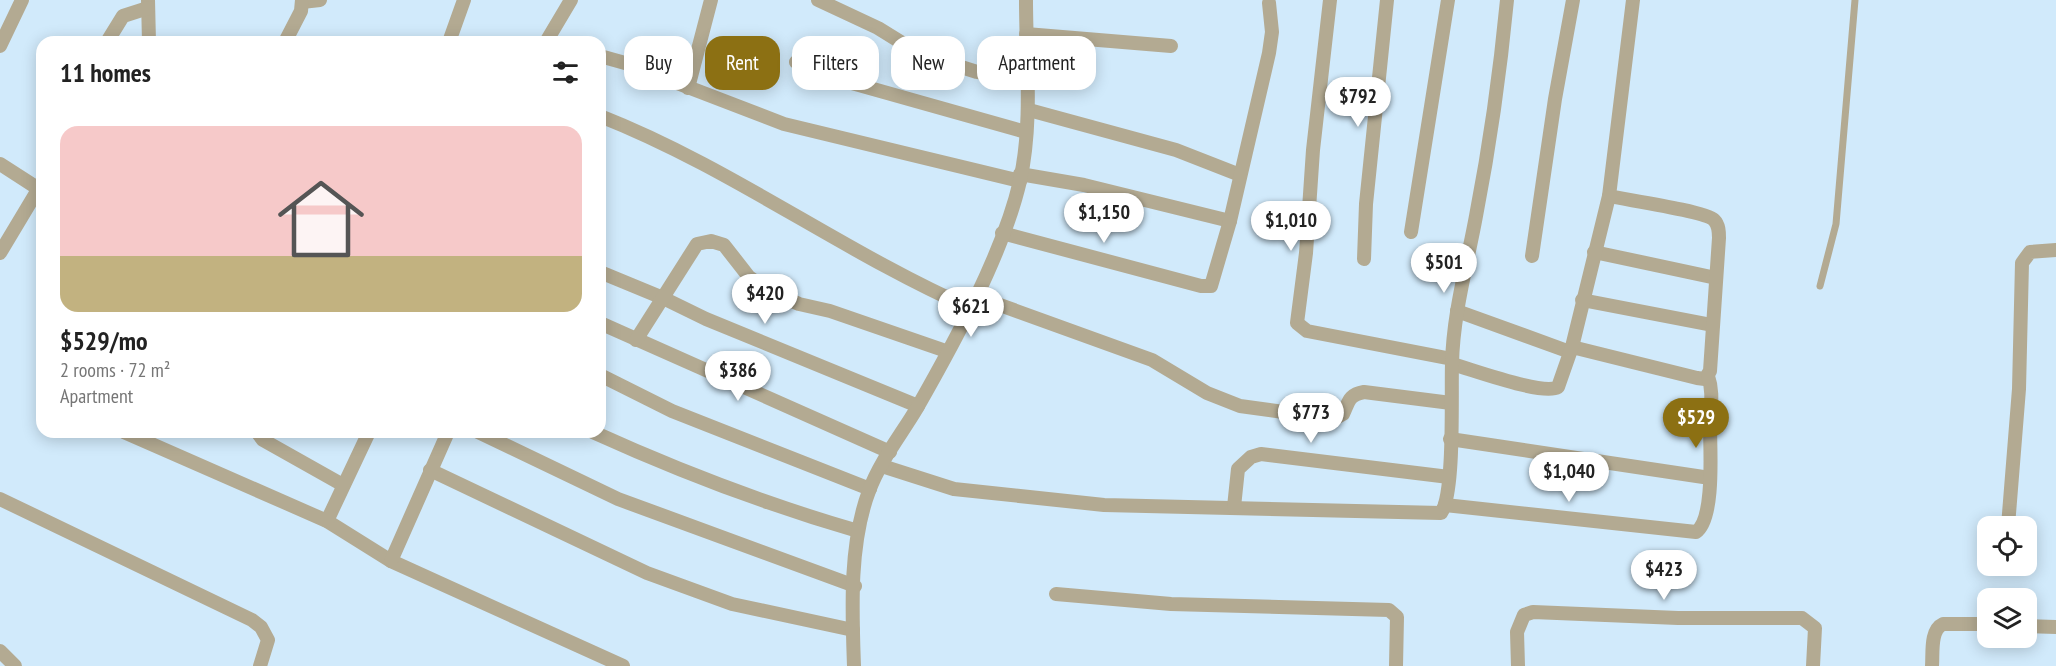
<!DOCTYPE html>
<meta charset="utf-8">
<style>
:root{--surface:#fff;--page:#f6f6f6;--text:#222;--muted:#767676;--accent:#8c7013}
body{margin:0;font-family:"PT Sans Narrow",sans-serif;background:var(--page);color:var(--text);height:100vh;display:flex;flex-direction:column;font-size:22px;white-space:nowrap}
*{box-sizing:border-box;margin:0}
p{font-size:20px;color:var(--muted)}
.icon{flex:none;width:33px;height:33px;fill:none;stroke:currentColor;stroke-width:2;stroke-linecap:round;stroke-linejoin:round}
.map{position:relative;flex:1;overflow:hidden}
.sheet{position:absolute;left:36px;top:36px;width:570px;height:402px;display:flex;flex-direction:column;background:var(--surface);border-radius:18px;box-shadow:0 3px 15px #0003}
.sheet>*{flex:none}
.hud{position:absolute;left:624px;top:36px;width:570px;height:54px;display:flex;gap:12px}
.tools{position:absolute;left:1977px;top:516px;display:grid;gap:12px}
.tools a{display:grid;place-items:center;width:60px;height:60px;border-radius:12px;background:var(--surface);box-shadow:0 3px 15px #0003;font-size:30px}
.price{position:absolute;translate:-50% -51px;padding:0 14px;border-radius:21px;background:#fff;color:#222;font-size:20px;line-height:39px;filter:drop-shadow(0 2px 3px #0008)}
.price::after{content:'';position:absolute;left:50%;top:36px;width:18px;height:14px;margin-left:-9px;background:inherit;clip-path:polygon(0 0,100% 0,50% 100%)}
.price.selected{background:var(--accent);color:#fff}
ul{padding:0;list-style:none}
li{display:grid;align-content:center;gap:12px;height:318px;padding:0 24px}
li span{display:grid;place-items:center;height:186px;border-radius:18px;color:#555}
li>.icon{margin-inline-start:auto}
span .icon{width:108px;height:108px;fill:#fffc;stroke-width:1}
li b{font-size:26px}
h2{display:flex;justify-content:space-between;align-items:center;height:72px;padding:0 24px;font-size:26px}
.chip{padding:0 21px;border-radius:18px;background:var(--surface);box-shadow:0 3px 15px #0003;font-size:21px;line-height:54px}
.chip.selected{background:var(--accent);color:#fff}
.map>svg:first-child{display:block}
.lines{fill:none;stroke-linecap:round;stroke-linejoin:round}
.lane{stroke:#b3aa92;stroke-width:7}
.street{stroke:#b3aa92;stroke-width:14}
</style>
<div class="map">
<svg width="2056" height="666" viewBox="0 0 2056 666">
<rect width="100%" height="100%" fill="#d1eafb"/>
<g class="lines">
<polyline class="lane" points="1820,286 1836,224 1855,0"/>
<g class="street">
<polyline points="148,0 149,42"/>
<polyline points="818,0 878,28 920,54 977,72 1027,82"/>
<polyline points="1330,0 1313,150 1306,253 1297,323 1307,331 1452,359"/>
<polyline points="302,2 320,0"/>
<polyline points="1026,34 1171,46"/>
<polyline points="107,42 123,16 148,8"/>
<polyline points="285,42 301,11 302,0"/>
<polyline points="449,42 464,0"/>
<polyline points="546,42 571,0"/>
<polyline points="0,46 22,0"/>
<polyline points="600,56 625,63 784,124 1020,181"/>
<polyline points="796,62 834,78 1026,132"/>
<polyline points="688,88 711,0"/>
<polyline points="1029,110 1176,150 1240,175"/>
<path d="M 600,116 C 730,167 843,252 970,308"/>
<polyline points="0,164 42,191"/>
<polyline points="1020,174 1084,185 1230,221"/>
<polyline points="1411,232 1448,0"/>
<polyline points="1002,233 1201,286 1211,286 1230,221 1269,53 1272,32 1269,3"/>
<polyline points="1594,252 1716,278"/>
<polyline points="0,253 42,183"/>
<polyline points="1532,256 1555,99 1573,0"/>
<polyline points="1364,259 1366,204 1387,0"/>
<polyline points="600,272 663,298 706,319 918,406"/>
<path d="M 975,296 L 1152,360 L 1207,393 L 1240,406 L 1334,419 L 1343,414 C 1349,402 1348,395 1364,392 L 1451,403"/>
<polyline points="1582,300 1712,325"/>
<polyline points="1457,311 1570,352"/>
<polyline points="600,323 890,452"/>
<polyline points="636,340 697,244 711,241 724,245 749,277 769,291 799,304 830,311 946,351"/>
<path d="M 1572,347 L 1697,378 L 1705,379 L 1710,371 L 1719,238 C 1719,232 1719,225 1714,220 C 1705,211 1627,200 1609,196"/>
<path d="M 1452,364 C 1471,369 1543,396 1558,387 L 1572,347 L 1609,196 L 1633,0"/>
<polyline points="600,375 672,411 870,489"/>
<polyline points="124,432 327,521 391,561 623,666"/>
<polyline points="257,432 263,440 343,485"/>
<polyline points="478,432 618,499 855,586"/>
<path d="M 593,432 C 679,471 768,505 858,531"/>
<polyline points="1450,439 1710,478"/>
<path d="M 882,466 L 954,489 L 1104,505 L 1441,513 C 1455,494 1451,392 1452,364 C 1453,314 1467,265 1476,216 C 1490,144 1500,73 1507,0"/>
<polyline points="430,470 647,573 732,604 853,630"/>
<polyline points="0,499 252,620 261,627 268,640 260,666"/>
<path d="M 1445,505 L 1696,532 C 1715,519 1710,449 1710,427 C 1710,409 1714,393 1708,376"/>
<polyline points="1234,507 1238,469 1251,457 1261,454 1449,477"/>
<polyline points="327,521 369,432"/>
<polyline points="2008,526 2019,389 2022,263 2030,252 2056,250"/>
<polyline points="391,561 448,432"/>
<polyline points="1056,594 1171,604 1389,610 1397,617 1396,666"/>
<polyline points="2026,626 2056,627"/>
<polyline points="0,651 15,666"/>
<path d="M 854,666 C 852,610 849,544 869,491 C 880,461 901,435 917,408 C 954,343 1003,254 1020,181 C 1033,122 1026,60 1026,0"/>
<polyline points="1518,666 1517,632 1524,615 1533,612 1678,618 1802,618 1815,628 1813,666"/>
<path d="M 1932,666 C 1933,653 1930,630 1943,624 L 1988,624"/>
</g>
</g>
</svg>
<div class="tools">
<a><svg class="icon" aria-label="locate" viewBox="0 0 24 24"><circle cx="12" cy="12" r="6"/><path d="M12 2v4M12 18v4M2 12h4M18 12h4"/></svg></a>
<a><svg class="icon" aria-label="layers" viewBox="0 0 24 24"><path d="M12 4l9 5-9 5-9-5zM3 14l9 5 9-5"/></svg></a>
</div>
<b class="price" style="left:1358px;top:128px">$792</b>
<b class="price" style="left:1104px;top:244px">$1,150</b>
<b class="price" style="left:1291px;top:252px">$1,010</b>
<b class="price" style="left:1444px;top:294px">$501</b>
<b class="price" style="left:765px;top:325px">$420</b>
<b class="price" style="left:971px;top:338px">$621</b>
<b class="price" style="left:738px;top:402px">$386</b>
<b class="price" style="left:1311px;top:444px">$773</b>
<b class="price selected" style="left:1696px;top:449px">$529</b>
<b class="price" style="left:1569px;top:503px">$1,040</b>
<b class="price" style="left:1664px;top:601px">$423</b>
<div class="hud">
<a class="chip">Buy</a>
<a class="chip selected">Rent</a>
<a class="chip">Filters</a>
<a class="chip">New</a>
<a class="chip">Apartment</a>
</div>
<section class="sheet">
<h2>11 homes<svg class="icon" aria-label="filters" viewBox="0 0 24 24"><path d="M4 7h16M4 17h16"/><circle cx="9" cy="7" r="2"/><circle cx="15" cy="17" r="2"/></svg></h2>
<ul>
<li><span style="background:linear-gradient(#f6c9c9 70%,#c2b280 0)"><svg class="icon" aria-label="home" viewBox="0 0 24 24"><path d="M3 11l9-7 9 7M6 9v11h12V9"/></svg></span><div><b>$529/mo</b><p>2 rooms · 72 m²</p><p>Apartment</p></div></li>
</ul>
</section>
</div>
